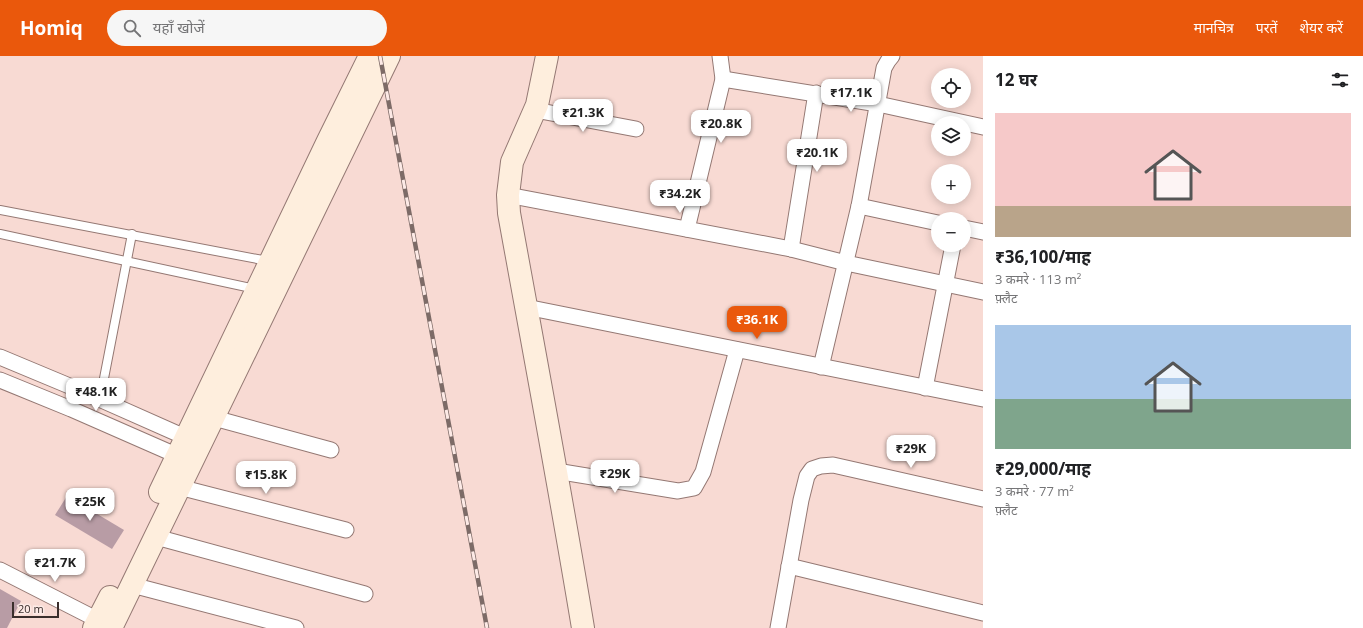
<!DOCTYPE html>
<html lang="hi">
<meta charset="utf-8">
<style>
:root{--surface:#fff;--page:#f6f6f6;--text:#202124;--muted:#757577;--accent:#ea580c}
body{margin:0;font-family:"Open Sans","Noto Sans Devanagari",sans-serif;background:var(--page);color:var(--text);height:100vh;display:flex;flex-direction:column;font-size:15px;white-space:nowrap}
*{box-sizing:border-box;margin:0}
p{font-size:13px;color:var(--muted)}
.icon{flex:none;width:22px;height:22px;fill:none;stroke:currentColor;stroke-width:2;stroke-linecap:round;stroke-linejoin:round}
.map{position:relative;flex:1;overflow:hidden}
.details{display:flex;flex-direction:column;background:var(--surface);width:380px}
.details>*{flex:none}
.buttons{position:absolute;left:931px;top:12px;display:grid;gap:8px}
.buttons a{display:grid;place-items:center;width:40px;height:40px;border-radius:50%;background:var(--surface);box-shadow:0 2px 10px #0003;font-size:20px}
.scale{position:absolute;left:12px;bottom:10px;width:47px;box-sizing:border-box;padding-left:4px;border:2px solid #3a2e2c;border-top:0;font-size:11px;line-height:14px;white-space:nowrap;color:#3a2e2c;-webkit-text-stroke:3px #fdeae6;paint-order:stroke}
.price{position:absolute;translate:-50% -34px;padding:0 9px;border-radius:8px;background:#fff;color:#222;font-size:13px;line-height:26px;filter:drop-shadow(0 1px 2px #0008)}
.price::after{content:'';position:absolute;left:50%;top:24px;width:12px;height:9px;margin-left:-6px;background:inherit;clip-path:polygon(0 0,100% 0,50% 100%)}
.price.selected{background:var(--accent);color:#fff}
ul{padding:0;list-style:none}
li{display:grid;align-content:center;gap:8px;height:212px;padding:0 12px}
li span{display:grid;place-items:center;height:124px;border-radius:0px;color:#555}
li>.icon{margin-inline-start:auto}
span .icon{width:72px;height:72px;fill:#fffc;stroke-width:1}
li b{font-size:17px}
h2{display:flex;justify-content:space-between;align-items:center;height:48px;padding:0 12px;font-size:17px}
header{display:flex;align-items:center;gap:24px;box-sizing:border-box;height:56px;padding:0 20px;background:var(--accent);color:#fff}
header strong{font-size:19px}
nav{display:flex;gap:22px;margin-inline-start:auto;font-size:14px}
.search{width:280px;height:36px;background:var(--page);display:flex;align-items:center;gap:10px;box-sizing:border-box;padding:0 14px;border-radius:22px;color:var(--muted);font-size:15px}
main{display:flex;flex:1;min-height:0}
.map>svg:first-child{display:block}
.building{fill:#b89ca5}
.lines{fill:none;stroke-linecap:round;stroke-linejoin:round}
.lane-casing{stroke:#947873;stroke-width:10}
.street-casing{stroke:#947873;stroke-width:17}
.secondary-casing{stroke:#947873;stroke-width:24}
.lane{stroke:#fff;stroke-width:8}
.street{stroke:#fff;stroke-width:15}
.secondary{stroke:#feeedd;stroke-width:22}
.rail-casing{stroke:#7d6b67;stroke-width:4.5}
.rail{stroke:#fdeae6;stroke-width:3;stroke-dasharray:9;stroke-linecap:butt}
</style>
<header>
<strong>Homiq</strong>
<div class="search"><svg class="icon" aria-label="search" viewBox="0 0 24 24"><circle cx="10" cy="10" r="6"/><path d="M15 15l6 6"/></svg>यहाँ खोजें</div>
<nav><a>मानचित्र</a><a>परतें</a><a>शेयर करें</a></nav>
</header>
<main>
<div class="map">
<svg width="983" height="572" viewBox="0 0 983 572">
<rect width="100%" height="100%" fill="#f8dad3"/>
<g class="building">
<polygon points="67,440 124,474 112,493 55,459"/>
<polygon points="0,533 21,545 7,572 0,572"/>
</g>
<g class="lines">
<g class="lane-casing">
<g id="lane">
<polyline points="0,154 268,205"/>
<polyline points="0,178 256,233"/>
<polyline points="100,343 132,178"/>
</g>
</g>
<g class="street-casing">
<g id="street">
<polyline points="723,23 878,48 983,71"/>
<polyline points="535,54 636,73"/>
<polyline points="508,139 791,193 846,207 983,236"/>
<polyline points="859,150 938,167"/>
<polyline points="964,172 983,176"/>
<polyline points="687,173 723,23 720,0"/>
<polyline points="791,193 816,37"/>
<polyline points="526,251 983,343"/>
<polyline points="0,301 79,334 194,385"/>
<polyline points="821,311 859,150 884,12 888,5 892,0"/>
<polyline points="0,324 71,353 185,403"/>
<polyline points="925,332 953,189"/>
<polyline points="214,362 331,394"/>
<polyline points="556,415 678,435 694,432 703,416 737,294"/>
<polyline points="179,431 346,474"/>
<polyline points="156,481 365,538"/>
<polyline points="789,510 983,557"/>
<polyline points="0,514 98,564"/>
<polyline points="132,529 296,572"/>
<polyline points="778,572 801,444 807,420 812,413 821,410 833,409 983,443"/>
</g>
</g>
<g class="secondary-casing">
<g id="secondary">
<path d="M 547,0 L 537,49 L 512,106 L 508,139 L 509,157 C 534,295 560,433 583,572"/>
<polyline points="160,436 328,85 370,0"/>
<polyline points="94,572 110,541"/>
<polyline points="111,572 389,0"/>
</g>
</g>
<use href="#lane" class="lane"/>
<use href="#street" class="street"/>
<use href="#secondary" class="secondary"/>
<g class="rail-casing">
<polyline id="rail" points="380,0 487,572"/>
</g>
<use href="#rail" class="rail"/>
</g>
</svg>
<div class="buttons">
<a><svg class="icon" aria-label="locate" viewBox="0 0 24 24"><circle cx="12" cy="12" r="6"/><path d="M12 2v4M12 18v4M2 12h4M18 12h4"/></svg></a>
<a><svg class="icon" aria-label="layers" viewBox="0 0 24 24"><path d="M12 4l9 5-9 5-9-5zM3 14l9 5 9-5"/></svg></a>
<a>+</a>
<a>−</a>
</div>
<div class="scale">20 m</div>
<b class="price" style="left:851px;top:57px">₹17.1K</b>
<b class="price" style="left:583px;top:77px">₹21.3K</b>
<b class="price" style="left:721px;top:88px">₹20.8K</b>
<b class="price" style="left:817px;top:117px">₹20.1K</b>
<b class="price" style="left:680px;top:158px">₹34.2K</b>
<b class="price selected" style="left:757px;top:284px">₹36.1K</b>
<b class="price" style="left:96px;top:356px">₹48.1K</b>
<b class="price" style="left:911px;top:413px">₹29K</b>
<b class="price" style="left:615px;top:438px">₹29K</b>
<b class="price" style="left:266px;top:439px">₹15.8K</b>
<b class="price" style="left:90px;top:466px">₹25K</b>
<b class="price" style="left:55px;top:527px">₹21.7K</b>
</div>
<section class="details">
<h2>12 घर<svg class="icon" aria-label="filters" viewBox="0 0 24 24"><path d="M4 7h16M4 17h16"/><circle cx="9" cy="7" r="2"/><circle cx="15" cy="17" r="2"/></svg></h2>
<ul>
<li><span style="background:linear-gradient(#f6c9c9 75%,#b9a48a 0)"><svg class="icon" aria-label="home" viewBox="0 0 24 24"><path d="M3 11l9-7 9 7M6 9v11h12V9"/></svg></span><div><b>₹36,100/माह</b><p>3 कमरे · 113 m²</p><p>फ़्लैट</p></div></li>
<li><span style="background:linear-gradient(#a9c7e8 60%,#7fa58c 0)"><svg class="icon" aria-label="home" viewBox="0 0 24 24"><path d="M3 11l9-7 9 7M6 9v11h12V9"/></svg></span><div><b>₹29,000/माह</b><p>3 कमरे · 77 m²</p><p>फ़्लैट</p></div></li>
</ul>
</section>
</main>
